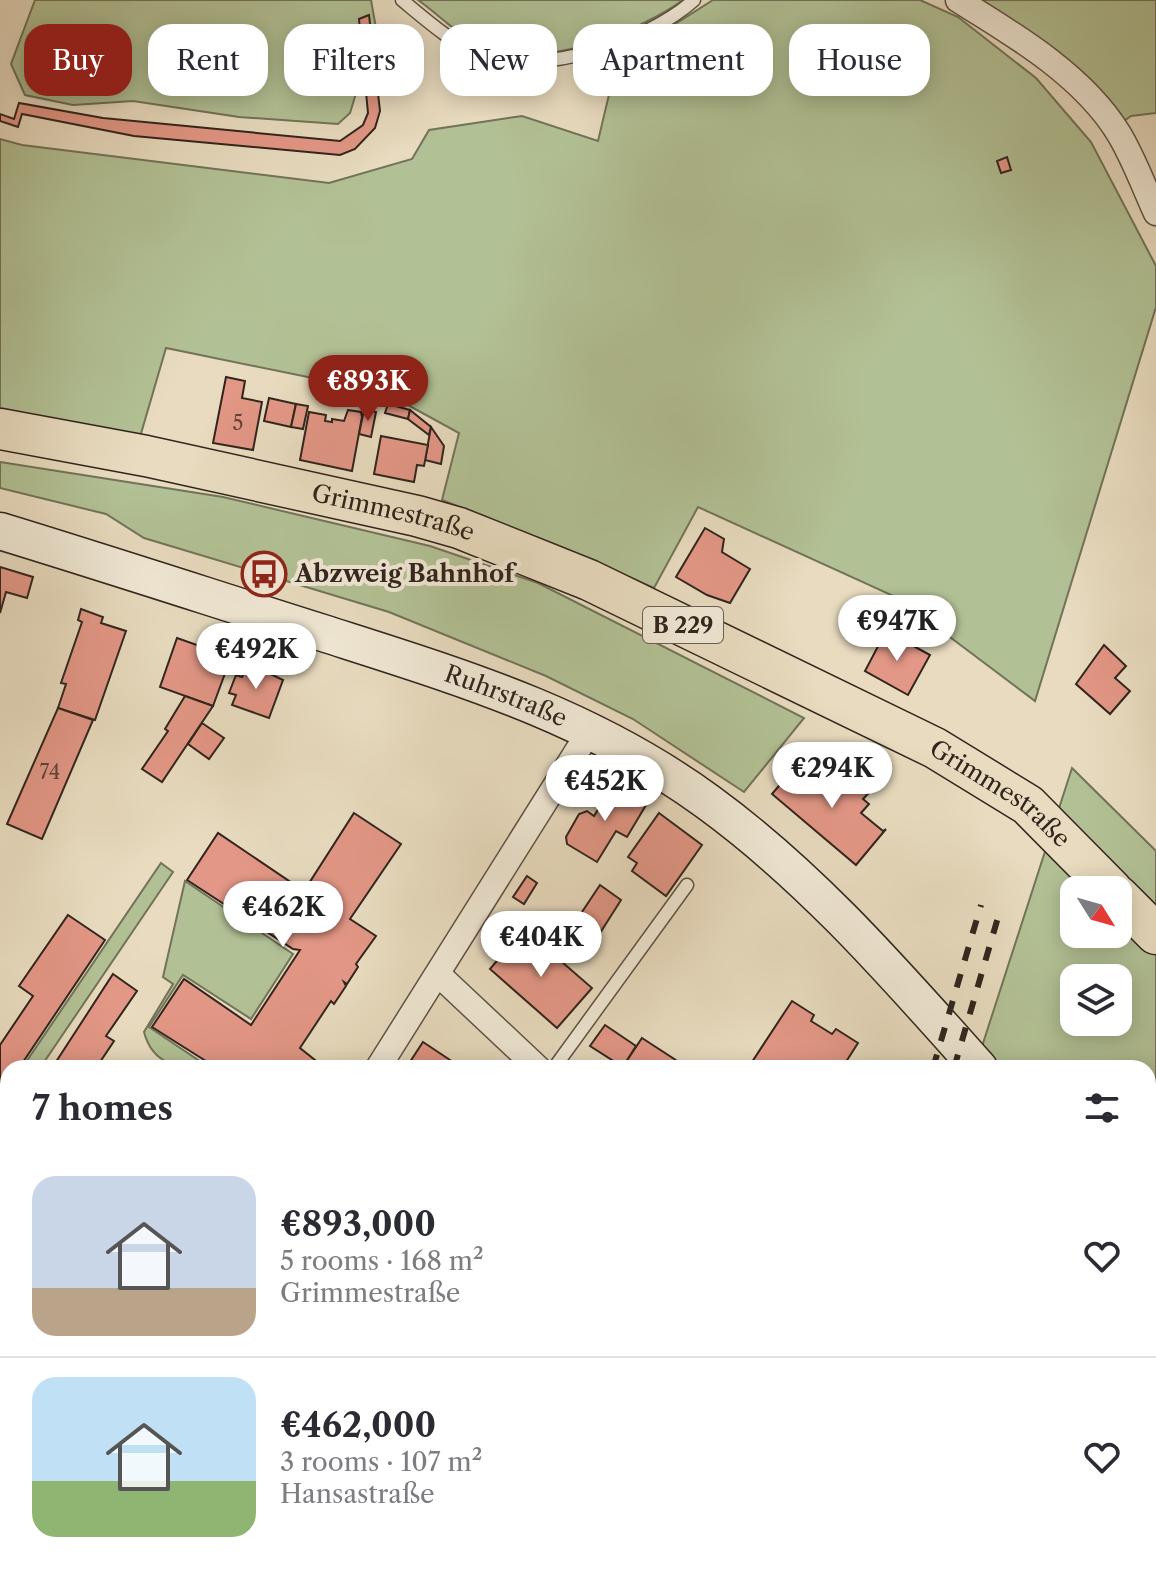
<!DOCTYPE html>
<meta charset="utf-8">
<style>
:root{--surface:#fff;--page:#f7f7f7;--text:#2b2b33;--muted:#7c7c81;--line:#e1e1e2;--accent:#8f2418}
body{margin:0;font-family:"Libre Caslon Text",serif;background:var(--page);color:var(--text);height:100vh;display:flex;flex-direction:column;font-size:30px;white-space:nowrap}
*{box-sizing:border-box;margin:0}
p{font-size:26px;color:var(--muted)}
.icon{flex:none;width:44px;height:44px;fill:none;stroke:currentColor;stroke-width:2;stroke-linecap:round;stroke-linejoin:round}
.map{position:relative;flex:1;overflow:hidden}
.side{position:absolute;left:0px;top:1060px;width:1156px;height:514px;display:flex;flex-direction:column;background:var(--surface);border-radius:24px 24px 0 0;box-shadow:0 4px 20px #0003}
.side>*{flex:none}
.guide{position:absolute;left:24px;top:24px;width:1108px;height:72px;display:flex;gap:16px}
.needle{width:52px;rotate:127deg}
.buttons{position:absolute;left:1060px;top:876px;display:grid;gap:16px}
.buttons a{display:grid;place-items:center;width:72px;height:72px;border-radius:16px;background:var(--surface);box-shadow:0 4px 20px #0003;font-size:40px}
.price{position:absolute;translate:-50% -68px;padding:0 18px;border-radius:28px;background:#fff;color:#222;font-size:26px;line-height:52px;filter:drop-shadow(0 2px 4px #0008)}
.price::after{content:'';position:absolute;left:50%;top:48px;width:24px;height:18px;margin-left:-12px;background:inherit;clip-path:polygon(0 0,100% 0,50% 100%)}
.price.on{background:var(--accent);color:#fff}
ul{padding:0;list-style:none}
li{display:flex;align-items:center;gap:24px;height:200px;padding:0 32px}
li+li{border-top:2px solid var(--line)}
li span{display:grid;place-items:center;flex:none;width:224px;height:160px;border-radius:24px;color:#555}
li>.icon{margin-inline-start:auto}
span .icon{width:96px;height:96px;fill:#fffc;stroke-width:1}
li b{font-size:34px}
h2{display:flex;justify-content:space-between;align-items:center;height:96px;padding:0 32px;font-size:34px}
.tag{padding:0 28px;border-radius:24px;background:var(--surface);box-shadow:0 4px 20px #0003;font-size:28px;line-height:72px}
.tag.on{background:var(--accent);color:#fff}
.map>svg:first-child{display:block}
.green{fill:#b2c195;stroke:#72735a;stroke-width:2;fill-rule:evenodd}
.water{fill:#9cb8bc;stroke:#717d7d;stroke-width:2}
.building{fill:#e39786;stroke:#31251e;stroke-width:2}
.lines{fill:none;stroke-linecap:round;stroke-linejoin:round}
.lane-casing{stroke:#5f5246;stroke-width:15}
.street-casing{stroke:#5f5246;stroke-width:27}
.secondary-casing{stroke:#31251e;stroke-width:39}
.primary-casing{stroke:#31251e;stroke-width:43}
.lane{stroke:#f0e8d5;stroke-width:12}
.street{stroke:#f0e8d5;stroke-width:24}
.secondary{stroke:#f0e8d5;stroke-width:36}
.primary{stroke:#e8dbbf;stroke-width:40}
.rail{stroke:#31251e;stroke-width:6;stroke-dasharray:14 14;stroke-linecap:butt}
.labels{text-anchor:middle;stroke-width:8;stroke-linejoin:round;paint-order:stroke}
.number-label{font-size:20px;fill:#5e4238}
.shield{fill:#f0e8d5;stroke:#6a6055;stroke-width:2}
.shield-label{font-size:22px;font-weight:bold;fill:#31251e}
.street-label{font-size:24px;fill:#31251e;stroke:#f0e8d5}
.poi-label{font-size:24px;font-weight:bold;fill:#31251e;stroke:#f0e8d5;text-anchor:start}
</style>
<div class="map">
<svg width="1156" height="1573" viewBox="0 0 1156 1573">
<rect width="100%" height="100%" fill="#e8dbbf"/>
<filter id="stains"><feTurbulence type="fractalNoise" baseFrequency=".0025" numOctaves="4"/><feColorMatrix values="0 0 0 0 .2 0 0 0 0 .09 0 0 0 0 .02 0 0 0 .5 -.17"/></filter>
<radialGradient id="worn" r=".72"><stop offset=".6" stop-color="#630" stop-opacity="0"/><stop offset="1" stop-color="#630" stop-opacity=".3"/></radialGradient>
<g class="green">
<polygon points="35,0 371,0 376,28 350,113 338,124 239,117 133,101 73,105 25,95 11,64"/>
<path d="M 418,0 L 683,0 C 639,32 543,69 489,49 C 461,39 442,17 418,0 Z"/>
<polygon points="713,0 920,0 958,17 1036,78 1091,142 1156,266 1156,307 1035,701 898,598 698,507 654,588 559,546 442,500 459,433 386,393 166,348 140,437 0,408 0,139 22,145 329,183 412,159 429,130 522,116 598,141 617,61"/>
<polygon points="972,0 1156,0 1156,113 1131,116 1124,121"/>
<polygon points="0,462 223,497 430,546 538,583 804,718 744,792 633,719 546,676 389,612 144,538 106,514 0,488"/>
<path d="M 1072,768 L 1156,851 L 1156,1270 L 1148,1259 L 1148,1068 L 975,1068 ZM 1074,890 L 1118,890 L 1118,934 L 1074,934 ZM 1074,978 L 1118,978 L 1118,1022 L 1074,1022 Z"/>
<polygon points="161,863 173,872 40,1068 22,1068"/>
<path d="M 185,881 L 293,954 L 251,1019 L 183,975 L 149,1027 L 210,1068 C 179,1068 153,1066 144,1032 L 173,984 L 163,977 Z"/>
<polygon points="142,1566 247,1566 268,1573 163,1573"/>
<polygon points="626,1566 759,1566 757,1573 651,1573"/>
</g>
<g class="water">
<polygon points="8,1402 8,1497 0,1495 0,1403"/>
<polygon points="247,1566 626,1566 651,1573 268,1573"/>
</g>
<g class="building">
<polygon points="369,15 380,111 375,128 355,149 340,155 134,136 22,114 18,127 0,121 0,114 14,119 19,103 103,118 340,141 363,125 368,113 359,19"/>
<polygon points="874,38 907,51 899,73 865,61"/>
<polygon points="1007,157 1011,170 1001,173 997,161"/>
<polygon points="226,377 245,381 242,398 262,402 253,450 213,443"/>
<polygon points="269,398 296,404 291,427 264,421"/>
<polygon points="296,404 308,406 303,429 291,427"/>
<polygon points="388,404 410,410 408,419 385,413"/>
<polygon points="348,410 361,412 362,417 352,471 300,460 309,412 326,415 325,421 332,422 332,419 344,421"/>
<polygon points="364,410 376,412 371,437 359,434"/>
<polygon points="410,410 431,427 429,435 408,419"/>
<polygon points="431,427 444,446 441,464 425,460"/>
<polygon points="381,436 428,445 424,466 417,465 414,482 374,474"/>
<polygon points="705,528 724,539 722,552 750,569 730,603 707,595 676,577"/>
<polygon points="0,567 33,577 27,598 6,592 0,613"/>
<polygon points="81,609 103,617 101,623 126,631 95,720 58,708 66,684 61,683 82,622 78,620"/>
<polygon points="886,631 930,655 908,695 865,671"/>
<polygon points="177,638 231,657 213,706 160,687"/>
<polygon points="1104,645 1126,666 1115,678 1130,691 1110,714 1076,684"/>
<polygon points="248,663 283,680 269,718 232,705 236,695 229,693 236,675 242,677"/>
<polygon points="185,696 213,706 162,782 142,769 168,731 165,729"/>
<polygon points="58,708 93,720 42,839 7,824"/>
<polygon points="202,723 224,738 209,759 188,744"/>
<polygon points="838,755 857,771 849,779 830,766"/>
<polygon points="803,758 805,760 803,764 815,774 817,771 817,775 838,793 857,771 875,786 863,799 869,804 861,813 883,831 886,829 856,865 772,794"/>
<polygon points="613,785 646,805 627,837 616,831 597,862 567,844 566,837 579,814 587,811 594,816"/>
<polygon points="354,813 401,844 350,919 376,936 356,964 358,967 347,984 344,982 346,986 334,1004 331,1001 300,1048 325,1068 217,1068 152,1027 184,979 251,1025 300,950 293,949 187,880 218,833 304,891"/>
<polygon points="659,813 702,845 666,896 632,871 637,863 628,857"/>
<polygon points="527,876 537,883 524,904 513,897"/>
<polygon points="600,885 621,900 600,933 578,918"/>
<polygon points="68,915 105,940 19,1068 8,1068 8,1083 0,1095 0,1045 33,996 19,986"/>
<polygon points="524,929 592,988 557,1028 490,969"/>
<polygon points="113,974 137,991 106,1036 114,1041 96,1068 52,1068"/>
<polygon points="792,1001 814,1015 811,1021 832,1034 836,1029 858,1043 842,1068 748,1068"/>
<polygon points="605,1025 636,1046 623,1067 590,1046"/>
<polygon points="642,1038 688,1068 622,1068"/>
<polygon points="423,1042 462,1068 406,1068"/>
<polygon points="1156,1505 1156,1544 1148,1535 1148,1512"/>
<polygon points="1096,1566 1125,1566 1121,1573 1091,1573"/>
</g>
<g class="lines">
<g class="lane-casing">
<g id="lane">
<path d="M 402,0 C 426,20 453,44 482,55 C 542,77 649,41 694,0"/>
<polyline points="554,1068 687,885"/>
</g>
</g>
<g class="street-casing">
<g id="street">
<path d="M 958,0 C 1015,35 1084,76 1119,134 C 1134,159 1144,187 1156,213"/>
<polyline points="439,975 538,1068"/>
<polyline points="378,1068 589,732"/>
</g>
</g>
<g class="secondary-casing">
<g id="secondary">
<path id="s1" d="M 0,531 C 108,564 215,599 323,633 C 460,677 589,715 708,802 C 811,877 894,973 979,1068"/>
<polyline points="1148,1292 1156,1306"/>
</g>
</g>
<g class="primary-casing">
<g id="primary">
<path id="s2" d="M 0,429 L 146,456 L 417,516 L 459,528 L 589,580 L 935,748 L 1028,805 L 1112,890"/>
<polyline points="1118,896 1156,934"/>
</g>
</g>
<use href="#lane" class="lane"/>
<use href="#street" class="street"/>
<use href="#secondary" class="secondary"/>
<use href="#primary" class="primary"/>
<g class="rail">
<polyline points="933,1068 981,905"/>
<polyline points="954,1068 999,914"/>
<polyline points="785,1573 787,1566"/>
<polyline points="808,1573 810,1566"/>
</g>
</g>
<defs>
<g id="bus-ring" transform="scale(2.3)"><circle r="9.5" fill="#f0e8d5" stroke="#8f2418" stroke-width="1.5"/><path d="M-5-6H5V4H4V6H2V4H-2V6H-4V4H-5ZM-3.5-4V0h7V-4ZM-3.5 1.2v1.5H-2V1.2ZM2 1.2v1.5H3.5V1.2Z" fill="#8f2418"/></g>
</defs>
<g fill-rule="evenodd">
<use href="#bus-ring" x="264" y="574"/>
</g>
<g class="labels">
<g class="number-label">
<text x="238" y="430">5</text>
<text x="50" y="779">74</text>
</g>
<rect class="shield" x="643" y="607" width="80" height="36" rx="6"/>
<g class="shield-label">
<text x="683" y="633">B 229</text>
</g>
<g class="street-label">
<text dy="8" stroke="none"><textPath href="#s2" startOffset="402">Grimmestraße</textPath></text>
<text dy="8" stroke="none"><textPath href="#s1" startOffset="532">Ruhrstraße</textPath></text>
<text dy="8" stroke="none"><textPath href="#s2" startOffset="1074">Grimmestraße</textPath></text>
</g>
<g class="poi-label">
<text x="295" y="582">Abzweig Bahnhof</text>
</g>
</g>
<rect width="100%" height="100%" filter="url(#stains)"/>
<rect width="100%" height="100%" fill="url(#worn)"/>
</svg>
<div class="buttons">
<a><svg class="needle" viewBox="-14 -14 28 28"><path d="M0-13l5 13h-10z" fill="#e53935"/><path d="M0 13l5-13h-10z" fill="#7c7c81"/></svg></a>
<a><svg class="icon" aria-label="layers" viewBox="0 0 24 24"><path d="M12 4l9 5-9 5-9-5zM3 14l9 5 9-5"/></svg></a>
</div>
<b class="price on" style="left:368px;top:423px">€893K</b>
<b class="price" style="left:897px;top:663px">€947K</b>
<b class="price" style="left:256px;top:691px">€492K</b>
<b class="price" style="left:832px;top:810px">€294K</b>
<b class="price" style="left:605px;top:823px">€452K</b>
<b class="price" style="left:283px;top:949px">€462K</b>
<b class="price" style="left:541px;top:979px">€404K</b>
<div class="guide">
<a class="tag on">Buy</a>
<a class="tag">Rent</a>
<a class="tag">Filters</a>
<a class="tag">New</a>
<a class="tag">Apartment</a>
<a class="tag">House</a>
</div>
<section class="side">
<h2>7 homes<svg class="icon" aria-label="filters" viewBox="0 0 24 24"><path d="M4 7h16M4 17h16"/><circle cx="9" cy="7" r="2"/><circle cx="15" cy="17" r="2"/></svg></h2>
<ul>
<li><span style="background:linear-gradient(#c9d6e8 70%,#b9a48a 0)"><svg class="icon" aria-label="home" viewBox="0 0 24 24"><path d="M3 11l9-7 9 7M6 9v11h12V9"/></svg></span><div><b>€893,000</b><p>5 rooms · 168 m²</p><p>Grimmestraße</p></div><svg class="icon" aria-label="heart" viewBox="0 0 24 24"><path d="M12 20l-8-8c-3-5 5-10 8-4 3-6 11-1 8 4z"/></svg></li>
<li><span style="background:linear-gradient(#bfe0f5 65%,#8fb573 0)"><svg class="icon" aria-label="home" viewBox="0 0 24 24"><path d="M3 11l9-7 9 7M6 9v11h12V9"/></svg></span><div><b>€462,000</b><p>3 rooms · 107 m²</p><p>Hansastraße</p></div><svg class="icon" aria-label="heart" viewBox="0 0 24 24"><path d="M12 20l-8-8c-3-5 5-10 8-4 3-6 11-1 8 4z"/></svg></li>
</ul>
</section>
</div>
